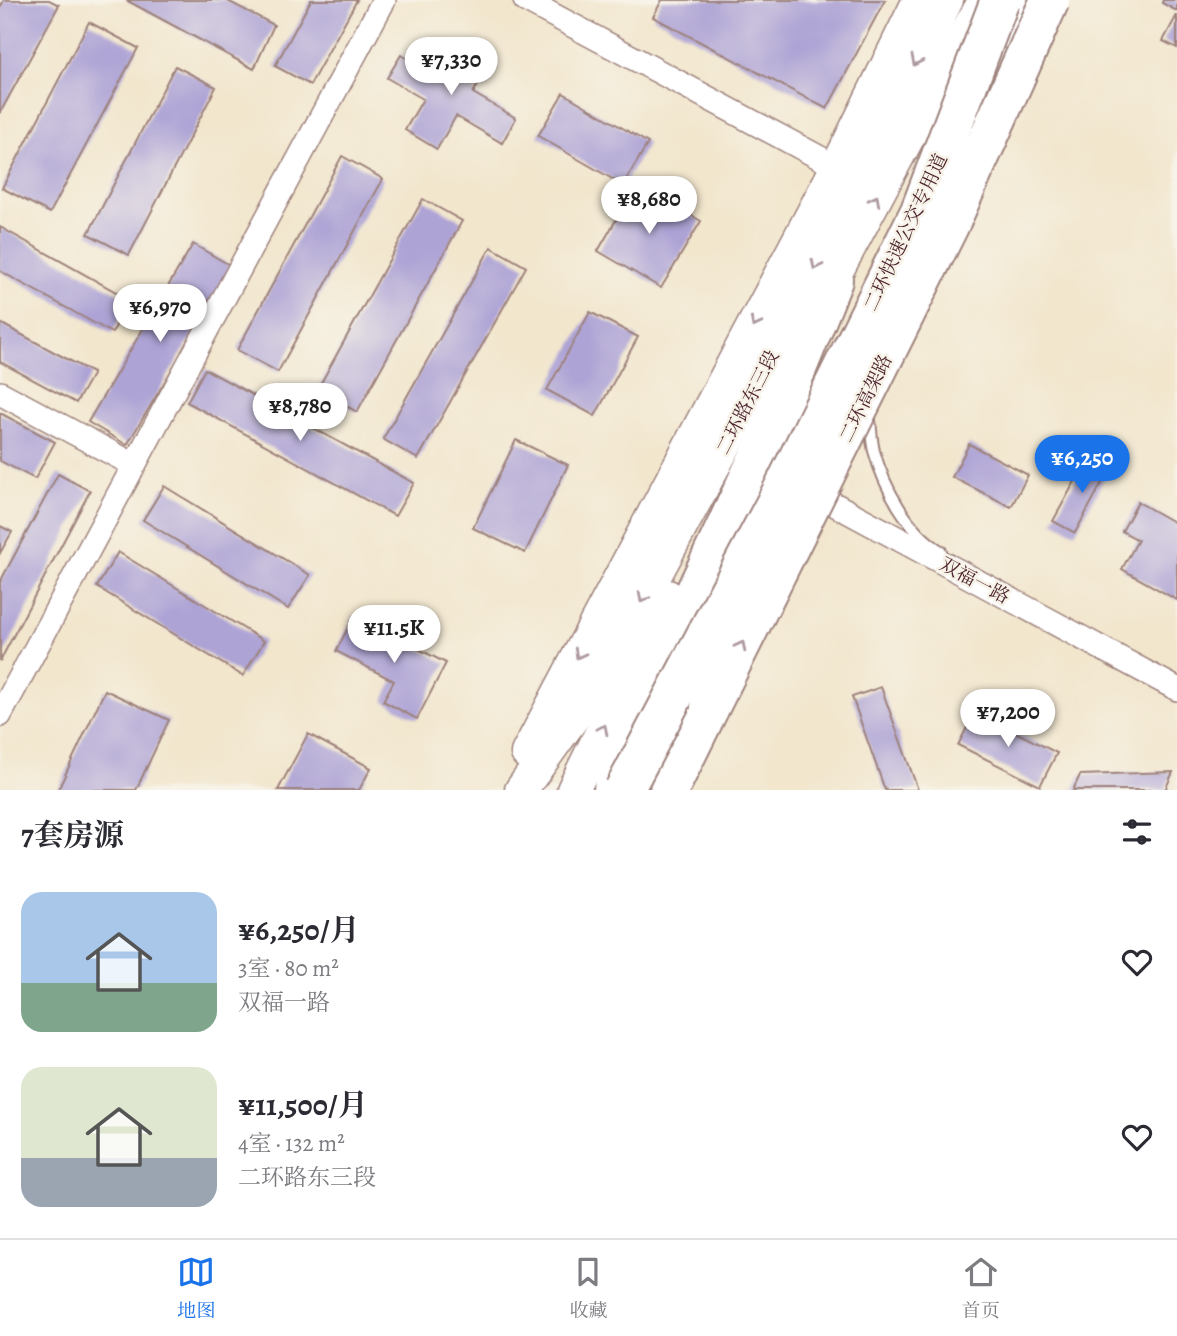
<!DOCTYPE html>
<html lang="zh">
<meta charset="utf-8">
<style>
:root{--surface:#fff;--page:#f2f2f3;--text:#2b2b33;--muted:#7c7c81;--line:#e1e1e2;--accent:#1a73e8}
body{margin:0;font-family:Alegreya,"Noto Serif SC",serif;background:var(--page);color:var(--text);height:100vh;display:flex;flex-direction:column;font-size:26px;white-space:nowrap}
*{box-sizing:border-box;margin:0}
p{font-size:23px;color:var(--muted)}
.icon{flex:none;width:38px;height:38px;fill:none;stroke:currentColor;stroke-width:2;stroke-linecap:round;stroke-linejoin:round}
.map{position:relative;height:790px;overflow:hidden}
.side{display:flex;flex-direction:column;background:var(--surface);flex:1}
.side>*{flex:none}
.price{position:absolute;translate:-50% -60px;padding:0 16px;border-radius:24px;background:#fff;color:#222;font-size:23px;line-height:46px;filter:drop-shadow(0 2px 4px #0008)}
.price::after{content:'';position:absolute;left:50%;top:42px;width:21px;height:16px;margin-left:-10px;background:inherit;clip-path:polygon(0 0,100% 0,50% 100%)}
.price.active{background:var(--accent);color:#fff}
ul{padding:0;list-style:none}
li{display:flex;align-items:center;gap:21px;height:175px;padding:0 21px}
li span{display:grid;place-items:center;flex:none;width:196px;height:140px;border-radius:21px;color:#555}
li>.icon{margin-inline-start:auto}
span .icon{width:84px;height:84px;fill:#fffc;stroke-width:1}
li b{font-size:30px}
h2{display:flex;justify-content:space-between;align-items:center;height:84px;padding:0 21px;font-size:30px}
.tab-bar{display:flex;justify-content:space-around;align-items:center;height:98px;border-top:2px solid var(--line);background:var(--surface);font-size:19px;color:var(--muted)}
.tab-bar a{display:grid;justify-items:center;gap:4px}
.tab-bar .active{color:var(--accent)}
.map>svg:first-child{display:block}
.building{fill:#ada3d5}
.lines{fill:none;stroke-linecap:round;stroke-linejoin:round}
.lane-casing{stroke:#9e827c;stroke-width:14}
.street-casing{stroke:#9e827c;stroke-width:26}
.secondary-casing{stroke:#9e827c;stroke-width:35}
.highway-casing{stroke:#9e827c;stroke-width:42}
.lane{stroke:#fff;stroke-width:10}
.street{stroke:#fff;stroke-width:23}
.secondary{stroke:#fff;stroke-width:32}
.highway{stroke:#fff;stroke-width:38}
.highway-bridge-casing{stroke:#9e827c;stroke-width:42;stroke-linecap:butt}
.highway-bridge{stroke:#fff;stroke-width:38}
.oneway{stroke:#ae9aa0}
.labels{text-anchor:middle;stroke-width:5;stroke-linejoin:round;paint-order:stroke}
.street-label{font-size:19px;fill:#4a1f2b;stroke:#f7f3e8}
</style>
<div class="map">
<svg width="1177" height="790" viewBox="0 0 1177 790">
<rect width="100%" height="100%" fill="#f7f3e8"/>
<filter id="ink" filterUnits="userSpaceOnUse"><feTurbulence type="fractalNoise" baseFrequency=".0143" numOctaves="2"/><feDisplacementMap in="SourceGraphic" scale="14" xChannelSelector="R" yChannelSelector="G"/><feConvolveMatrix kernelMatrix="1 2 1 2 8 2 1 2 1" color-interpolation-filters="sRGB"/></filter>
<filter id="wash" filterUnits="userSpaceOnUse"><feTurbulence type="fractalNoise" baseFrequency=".00686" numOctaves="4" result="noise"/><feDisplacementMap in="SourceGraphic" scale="28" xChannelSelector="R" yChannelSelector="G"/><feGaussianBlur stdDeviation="1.57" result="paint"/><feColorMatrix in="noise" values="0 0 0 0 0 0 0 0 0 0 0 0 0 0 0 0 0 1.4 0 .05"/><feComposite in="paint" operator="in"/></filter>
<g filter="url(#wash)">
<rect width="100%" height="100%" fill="#f2e6cd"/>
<g id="blocks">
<g class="building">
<polygon points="4,0 49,0 59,5 0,113 0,8"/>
<polygon points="126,0 226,0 274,25 254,69"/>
<polygon points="311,0 357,0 310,85 275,66"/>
<polygon points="662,0 885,0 827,109 653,17"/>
<polygon points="1163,0 1177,0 1177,11 1162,3"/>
<polygon points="1177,15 1177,48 1163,41"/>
<polygon points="89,22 138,48 50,213 2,188"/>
<polygon points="461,42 493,60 473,93 516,118 502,143 456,116 437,149 405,130 423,99 387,78 401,55 440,78"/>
<polygon points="175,66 216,87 129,255 88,234"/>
<polygon points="563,93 648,143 623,185 538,136"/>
<polygon points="342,156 383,179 278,372 237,350"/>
<polygon points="637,184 701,221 661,288 598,251"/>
<polygon points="423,199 462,221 357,412 317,390"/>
<polygon points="0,227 130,300 112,333 0,271"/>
<polygon points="193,244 233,267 127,445 88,422"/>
<polygon points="491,247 526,267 418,459 383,439"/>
<polygon points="590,312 638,337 595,416 547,390"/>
<polygon points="0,323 93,373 76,403 0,362"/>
<polygon points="205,369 414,483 395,516 187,402"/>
<polygon points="0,413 55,442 35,479 0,461"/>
<polygon points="516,440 568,465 525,553 473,528"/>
<polygon points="969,444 1028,475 1011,507 952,477"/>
<polygon points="1089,456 1110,468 1075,533 1053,521"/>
<polygon points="58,474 90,491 0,661 0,582"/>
<polygon points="164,486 310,575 288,609 143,520"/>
<polygon points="1138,502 1177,524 1177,600 1122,569 1138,540 1122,531"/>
<polygon points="0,526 12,532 0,553"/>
<polygon points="118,552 264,641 243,676 97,587"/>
<polygon points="354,616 446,663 417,719 383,701 394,681 336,651"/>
<polygon points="881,687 918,790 885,790 852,697"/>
<polygon points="105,690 169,720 136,790 58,790"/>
<polygon points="975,712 1057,753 1040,786 958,745"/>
<polygon points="308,734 371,768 359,790 278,790"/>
<polygon points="1173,772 1165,790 1073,790 1080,775"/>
</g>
</g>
</g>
<g filter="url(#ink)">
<use href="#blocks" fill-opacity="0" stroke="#9e827c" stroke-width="2"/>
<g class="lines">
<g class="lane-casing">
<path id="lane" d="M 869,412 C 871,425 871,439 874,451 C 884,487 908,532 941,551"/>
</g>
<g class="street-casing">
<g id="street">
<polyline points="525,0 837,167"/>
<polyline points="0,393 134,465"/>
<polyline points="806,489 1177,689"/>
<polyline points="0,715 384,0"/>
</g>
</g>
<g class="secondary-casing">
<g id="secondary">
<polyline points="976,101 1031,0"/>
<polyline points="822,299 941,76 985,0"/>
<polyline points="527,753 837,167 919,0"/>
<polyline points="521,790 603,676 649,587 743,412 947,0"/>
<polyline points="573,790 668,596"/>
</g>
</g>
<g class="highway-casing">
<g id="highway">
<polyline points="613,790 616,761 779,413 833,280"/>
<polyline points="669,790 710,707"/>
</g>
</g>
<use href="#lane" class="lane"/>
<use href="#street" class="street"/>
<use href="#secondary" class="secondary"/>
<use href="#highway" class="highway"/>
<g class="highway-bridge-casing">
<g id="highway-bridge">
<polyline points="710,707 949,226 1050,0"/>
<polyline points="624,790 782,491 920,211 1000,0"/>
</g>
</g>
<use href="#highway-bridge" class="highway-bridge"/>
</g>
<defs><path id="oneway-chevron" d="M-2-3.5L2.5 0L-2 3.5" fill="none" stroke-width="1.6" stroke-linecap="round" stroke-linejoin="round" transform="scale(1.75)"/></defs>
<g class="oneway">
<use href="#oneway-chevron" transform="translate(916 61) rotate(116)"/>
<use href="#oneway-chevron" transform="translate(875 200) rotate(-62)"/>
<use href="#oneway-chevron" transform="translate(816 265) rotate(116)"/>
<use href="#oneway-chevron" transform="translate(755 323) rotate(118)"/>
<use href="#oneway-chevron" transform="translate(643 598) rotate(117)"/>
<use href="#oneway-chevron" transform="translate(741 646) rotate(-63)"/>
<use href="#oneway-chevron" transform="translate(579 654) rotate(118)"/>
<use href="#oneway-chevron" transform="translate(603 729) rotate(-64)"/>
</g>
</g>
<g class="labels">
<g class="street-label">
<text transform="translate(905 232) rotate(-65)" y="7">二环快速公交专用道</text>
<text transform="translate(865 398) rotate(-64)" y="7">二环高架路</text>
<text transform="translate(747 402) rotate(-63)" y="7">二环路东三段</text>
<text transform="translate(975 580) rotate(28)" y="7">双福一路</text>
</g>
</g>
</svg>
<b class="price" style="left:451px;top:97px">¥7,330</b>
<b class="price" style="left:649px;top:236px">¥8,680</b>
<b class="price" style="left:160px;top:344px">¥6,970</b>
<b class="price" style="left:300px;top:443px">¥8,780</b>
<b class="price active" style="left:1082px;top:495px">¥6,250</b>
<b class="price" style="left:394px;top:665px">¥11.5K</b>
<b class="price" style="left:1008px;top:749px">¥7,200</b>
</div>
<section class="side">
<h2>7套房源<svg class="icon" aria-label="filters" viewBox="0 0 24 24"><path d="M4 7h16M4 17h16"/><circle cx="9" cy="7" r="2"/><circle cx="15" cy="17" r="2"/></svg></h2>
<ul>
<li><span style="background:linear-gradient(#a9c7e8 65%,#7fa58c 0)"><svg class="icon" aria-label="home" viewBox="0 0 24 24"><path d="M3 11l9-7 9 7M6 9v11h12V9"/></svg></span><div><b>¥6,250/月</b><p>3室 · 80 m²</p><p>双福一路</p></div><svg class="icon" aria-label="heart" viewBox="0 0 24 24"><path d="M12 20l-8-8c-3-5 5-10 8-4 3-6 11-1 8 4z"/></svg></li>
<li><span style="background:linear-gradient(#dfe7d0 65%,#9aa5b1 0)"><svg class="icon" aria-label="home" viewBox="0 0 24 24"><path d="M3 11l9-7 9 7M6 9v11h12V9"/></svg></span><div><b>¥11,500/月</b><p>4室 · 132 m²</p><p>二环路东三段</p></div><svg class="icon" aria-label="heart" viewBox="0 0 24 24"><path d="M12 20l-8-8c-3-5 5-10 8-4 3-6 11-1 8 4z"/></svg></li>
</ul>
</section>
<nav class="tab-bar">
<a class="active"><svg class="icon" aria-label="map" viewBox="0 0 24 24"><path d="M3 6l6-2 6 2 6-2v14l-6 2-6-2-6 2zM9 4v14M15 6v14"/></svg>地图</a>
<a><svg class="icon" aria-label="saved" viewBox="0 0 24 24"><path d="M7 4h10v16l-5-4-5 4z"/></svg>收藏</a>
<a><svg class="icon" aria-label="home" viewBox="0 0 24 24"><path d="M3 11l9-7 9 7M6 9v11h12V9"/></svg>首页</a>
</nav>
